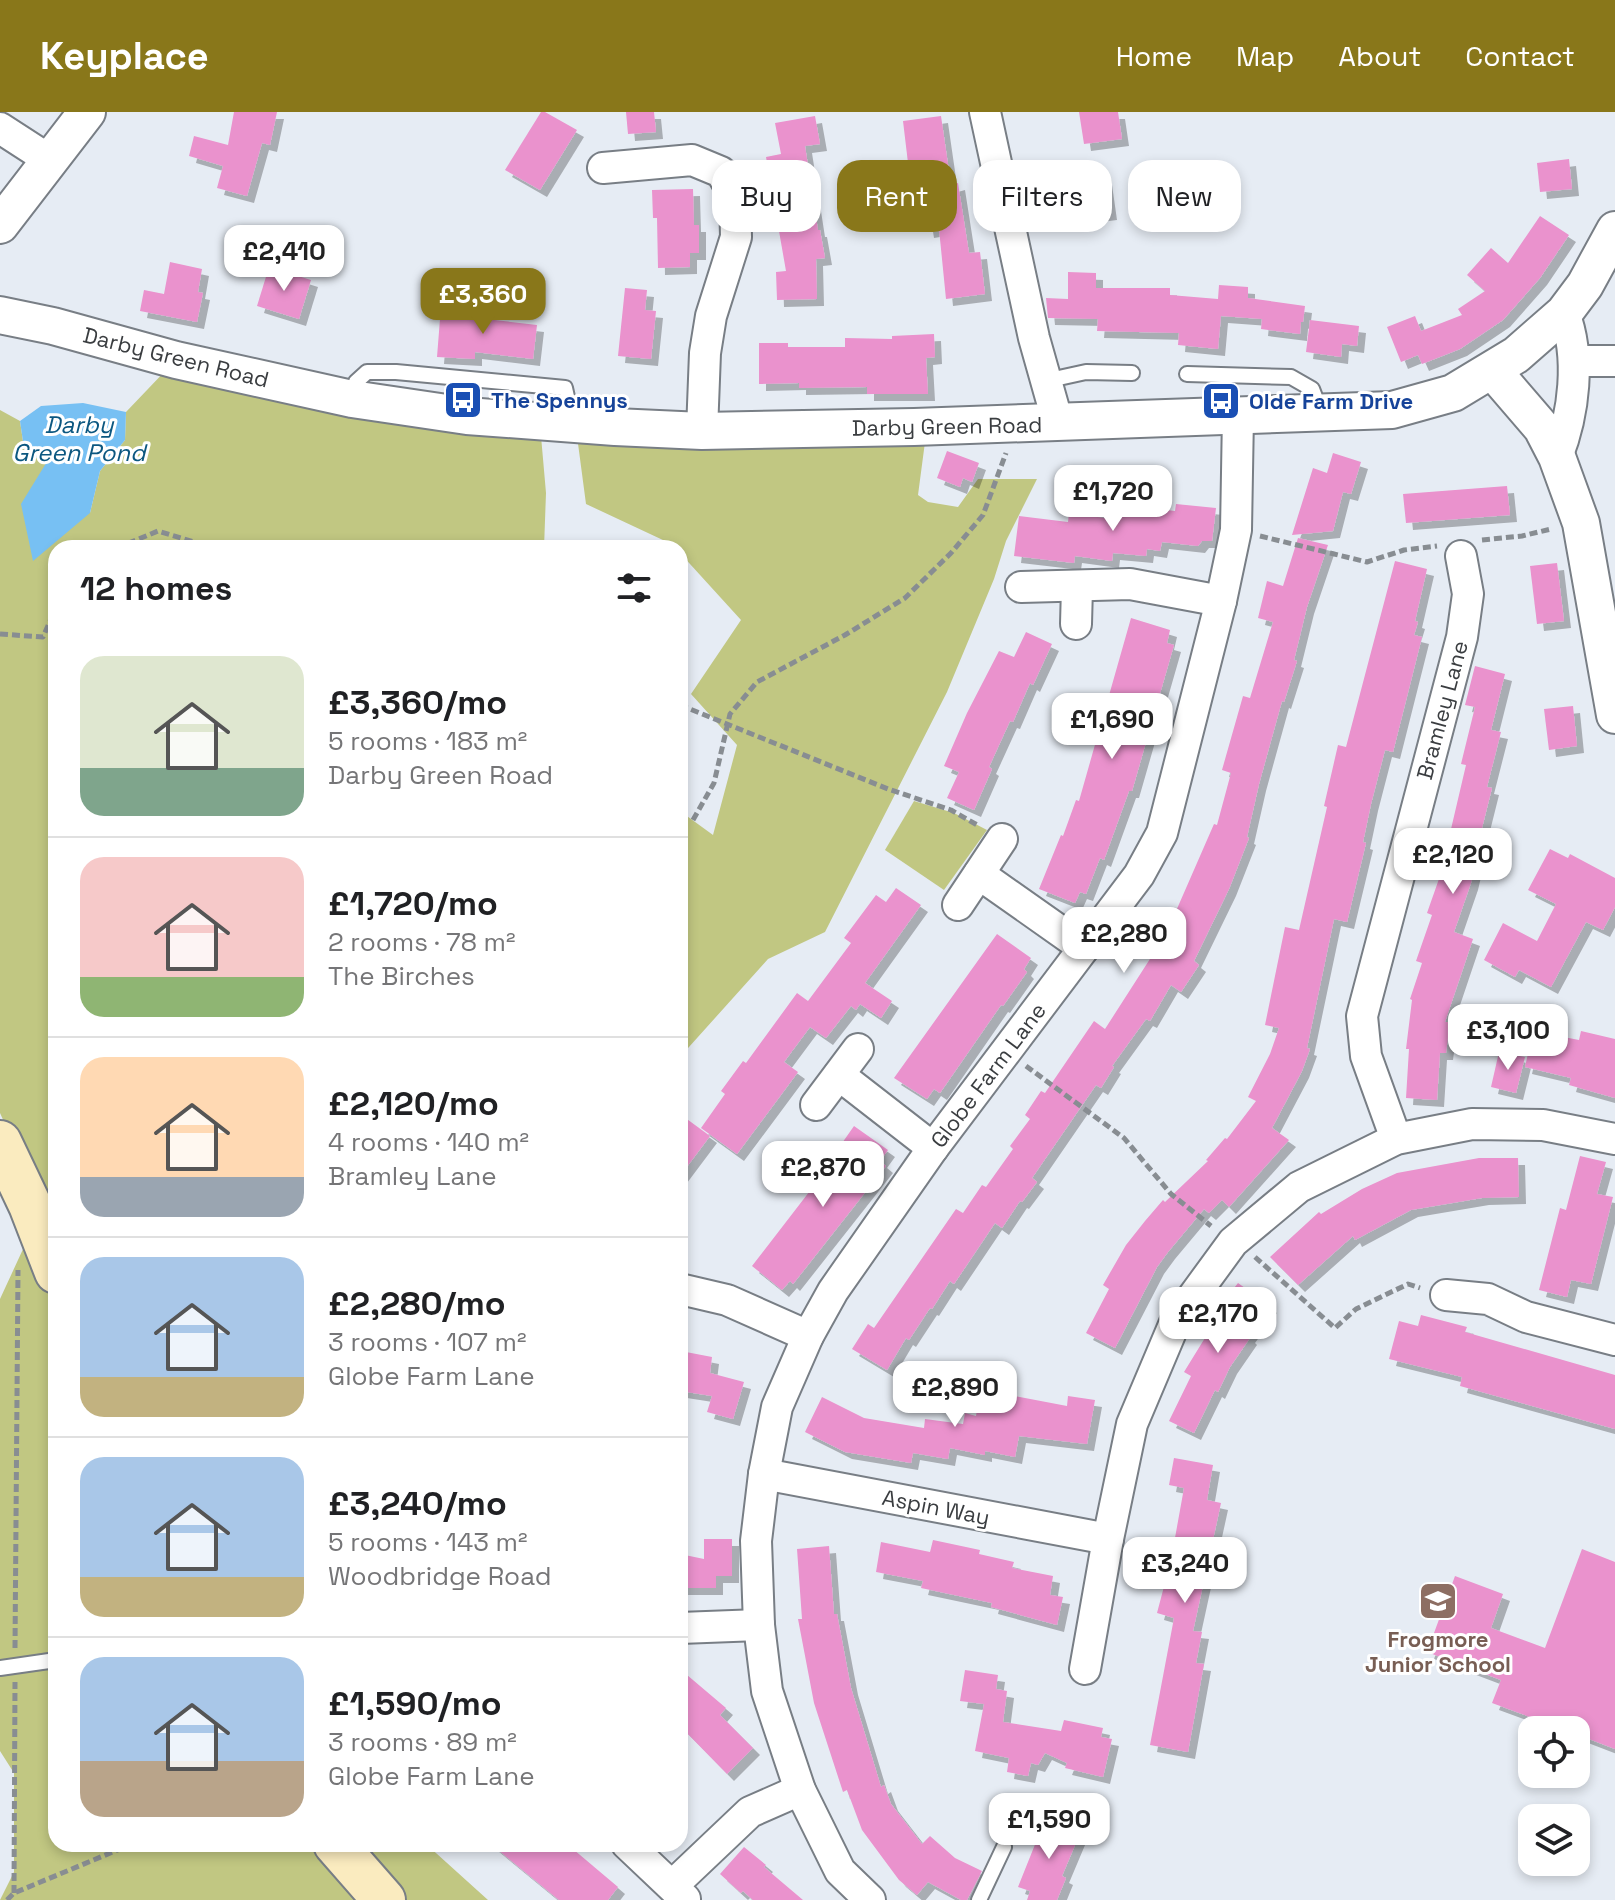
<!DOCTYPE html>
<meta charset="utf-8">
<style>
:root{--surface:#fff;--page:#f2f2f2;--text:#202124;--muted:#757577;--line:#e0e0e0;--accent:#89771a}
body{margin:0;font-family:"Space Grotesk",sans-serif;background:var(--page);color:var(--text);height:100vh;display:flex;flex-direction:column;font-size:30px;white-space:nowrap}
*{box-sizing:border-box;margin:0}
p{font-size:26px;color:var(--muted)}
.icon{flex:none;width:44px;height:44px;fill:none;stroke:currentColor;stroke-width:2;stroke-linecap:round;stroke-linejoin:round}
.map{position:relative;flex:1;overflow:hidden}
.sheet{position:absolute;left:48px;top:428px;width:640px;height:1312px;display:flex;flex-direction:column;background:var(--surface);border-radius:24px;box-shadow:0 4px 12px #0003}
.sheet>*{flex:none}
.guide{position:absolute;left:712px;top:48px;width:760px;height:72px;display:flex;gap:16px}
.fabs{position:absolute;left:1518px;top:1604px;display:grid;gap:16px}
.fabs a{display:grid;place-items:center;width:72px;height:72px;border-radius:16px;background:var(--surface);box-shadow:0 4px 12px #0003;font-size:40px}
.price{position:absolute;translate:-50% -68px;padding:0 18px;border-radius:16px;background:#fff;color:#222;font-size:26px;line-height:52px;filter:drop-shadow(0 2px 4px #0008)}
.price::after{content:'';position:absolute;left:50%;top:48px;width:24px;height:18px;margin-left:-12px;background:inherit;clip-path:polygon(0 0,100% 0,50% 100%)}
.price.on{background:var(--accent);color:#fff}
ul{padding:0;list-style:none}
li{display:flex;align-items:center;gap:24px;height:200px;padding:0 32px}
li+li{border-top:2px solid var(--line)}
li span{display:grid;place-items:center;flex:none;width:224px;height:160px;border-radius:24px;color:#555}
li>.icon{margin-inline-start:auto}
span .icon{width:96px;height:96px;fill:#fffc;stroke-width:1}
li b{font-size:34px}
h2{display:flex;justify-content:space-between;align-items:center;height:96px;padding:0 32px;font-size:34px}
.chip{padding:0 28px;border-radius:24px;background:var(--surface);box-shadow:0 4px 12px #0003;font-size:28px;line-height:72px}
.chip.on{background:var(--accent);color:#fff}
header{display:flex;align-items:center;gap:48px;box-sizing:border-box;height:112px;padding:0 40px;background:var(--accent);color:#fff}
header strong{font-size:38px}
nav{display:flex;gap:44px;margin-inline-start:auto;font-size:28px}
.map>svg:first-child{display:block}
.green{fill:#c1c782}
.water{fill:#77c0f3}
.building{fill:#ea92cd;filter:url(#shadow)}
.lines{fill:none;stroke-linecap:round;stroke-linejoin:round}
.service-casing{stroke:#787e85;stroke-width:18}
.minor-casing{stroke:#787e85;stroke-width:34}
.tertiary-casing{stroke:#787e85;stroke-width:40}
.secondary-casing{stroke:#787e85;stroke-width:46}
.path{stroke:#888d92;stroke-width:5;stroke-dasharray:8 4;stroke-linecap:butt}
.service{stroke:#fff;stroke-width:14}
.minor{stroke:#fff;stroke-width:30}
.tertiary{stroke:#fff;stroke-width:36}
.secondary{stroke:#faebbf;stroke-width:42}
.labels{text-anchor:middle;stroke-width:6;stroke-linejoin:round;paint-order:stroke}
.street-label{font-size:22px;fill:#3a3d40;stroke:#fff}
.transit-label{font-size:22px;font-weight:bold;fill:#164399;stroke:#fff;text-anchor:start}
.education-label{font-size:22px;font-weight:bold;fill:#785e54;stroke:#fff}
.water-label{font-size:24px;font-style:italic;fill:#0b5780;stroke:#fff}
</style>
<header>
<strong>Keyplace</strong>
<nav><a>Home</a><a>Map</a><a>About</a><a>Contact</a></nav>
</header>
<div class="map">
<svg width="1615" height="1788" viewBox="0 0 1615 1788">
<defs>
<filter id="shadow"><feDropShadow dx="7" dy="7" stdDeviation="0" flood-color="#0004"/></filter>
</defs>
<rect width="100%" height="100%" fill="#e6ecf4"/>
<g class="green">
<polygon points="168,256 541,324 546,381 544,436 56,436 56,1078 37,1083 0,1001 0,298 20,309 25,343 49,348 90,401 100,359 125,328 126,300"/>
<polygon points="577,324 925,330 918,383 928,390 958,395 978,367 1037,367 1006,429 994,467 947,580 825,820 768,847 680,945 680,699 713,723 737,633 691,582 741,508 680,441 680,436 586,392"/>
<polygon points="914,689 954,701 987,718 944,778 885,738"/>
<polygon points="56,1091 56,1732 426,1732 488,1788 0,1788 14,1760 14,1661 0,1639 0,1187 42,1096"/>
</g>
<polygon class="water" points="83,291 126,300 125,328 100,359 90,401 33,449 21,392 48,348 25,343 20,309 41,294"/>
<g class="building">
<polygon points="234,0 277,0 270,33 262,31 247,84 217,76 223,54 189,44 194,24 228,33"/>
<polygon points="541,0 545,0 577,18 540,78 505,58"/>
<polygon points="626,0 654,0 656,20 628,22"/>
<polygon points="1079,0 1118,0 1122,27 1084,32"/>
<polygon points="815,4 820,32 805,34 818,118 820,118 825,146 816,147 817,187 777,188 776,160 786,159 766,45 781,42 775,11"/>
<polygon points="941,4 951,73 958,71 969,141 980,140 985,182 946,187 939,117 927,119 916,50 908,51 903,9"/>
<polygon points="1569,47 1572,77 1540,80 1537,51"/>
<polygon points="1104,59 1110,101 1071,106 1066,64"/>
<polygon points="693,77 694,113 699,113 699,141 690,141 690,155 658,156 657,106 653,106 652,78"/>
<polygon points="1540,104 1569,123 1540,166 1503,208 1460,237 1422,252 1418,243 1401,250 1387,215 1415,204 1421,219 1462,203 1458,197 1485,179 1467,163 1491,136 1508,151"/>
<polygon points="170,150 202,157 198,180 203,181 197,210 140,199 144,178 164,182"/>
<polygon points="269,155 311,168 299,207 257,194"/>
<polygon points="1068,160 1096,161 1096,176 1170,176 1170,183 1218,187 1219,173 1248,175 1248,186 1305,194 1303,210 1301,210 1300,222 1261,217 1262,207 1221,204 1218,237 1178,233 1179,221 1097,219 1098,207 1048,206 1046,186 1068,187"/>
<polygon points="625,176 647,178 645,198 656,199 651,247 618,244"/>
<polygon points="447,194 477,197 477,206 537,213 533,247 475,240 475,247 437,245 440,207 445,207"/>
<polygon points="1310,208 1359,214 1357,234 1342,232 1341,245 1306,240"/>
<polygon points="934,222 935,245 926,246 928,282 867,282 867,275 799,276 799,271 759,272 759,231 788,231 788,235 845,235 845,226 892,227 892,224"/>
<polygon points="947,339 979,351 972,370 963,366 960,375 937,366"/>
<polygon points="1333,341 1361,350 1351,382 1343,380 1333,419 1292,423 1313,356 1327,361"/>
<polygon points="1507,374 1510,403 1406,411 1403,382"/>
<polygon points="1176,392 1216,396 1212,429 1202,429 1198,434 1162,430 1160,439 1147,437 1146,444 1113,441 1112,449 1075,444 1074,451 1014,444 1019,404 1068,410 1069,401 1105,406 1106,399 1141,402 1142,395 1175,399"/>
<polygon points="1298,426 1328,433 1307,495 1294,548 1297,549 1284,590 1282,589 1259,672 1247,725 1249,726 1229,777 1194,849 1199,853 1181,880 1171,873 1150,909 1146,907 1112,954 1114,955 1101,976 1096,973 1032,1066 1037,1070 1022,1090 1020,1089 1002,1116 995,1111 954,1172 950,1169 932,1197 930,1196 909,1228 906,1226 887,1258 852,1237 868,1212 874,1216 956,1097 963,1101 982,1073 986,1075 1013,1037 1010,1034 1030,1007 1025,1003 1041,979 1045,981 1094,909 1105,917 1166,822 1214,712 1217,713 1231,661 1222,658 1243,584 1250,586 1273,510 1258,506 1267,469 1283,474"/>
<polygon points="1395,449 1427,457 1415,509 1418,510 1414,523 1422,525 1393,640 1385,638 1371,692 1363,730 1366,731 1347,810 1334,807 1307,936 1310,937 1302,959 1272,1016 1289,1028 1229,1095 1222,1088 1209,1101 1204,1097 1168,1140 1157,1155 1115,1236 1086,1221 1109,1177 1103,1173 1126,1133 1145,1109 1163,1088 1165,1090 1208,1049 1206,1048 1225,1026 1227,1027 1256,989 1248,985 1270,942 1279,916 1265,913 1285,815 1299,818 1327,695 1324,694 1338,633 1346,635"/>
<polygon points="1557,451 1564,509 1537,512 1530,454"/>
<polygon points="1131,506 1170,518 1167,531 1174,533 1132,679 1129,679 1104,748 1100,746 1086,782 1080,780 1075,791 1039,777 1061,723 1063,724 1076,688 1079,689"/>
<polygon points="1026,520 1052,532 1033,573 1030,571 1013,610 1010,609 989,655 992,657 974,698 947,686 959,660 944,654 967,601 999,539 1014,545"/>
<polygon points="1475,554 1505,562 1491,618 1501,620 1487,675 1492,676 1480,724 1482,724 1471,771 1454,820 1473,827 1445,910 1450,910 1446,941 1440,941 1437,988 1406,986 1409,937 1406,937 1412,888 1410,887 1422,851 1416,849 1432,803 1427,801 1440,764 1466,653 1461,652 1475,595 1465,593"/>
<polygon points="1573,594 1577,634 1549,638 1544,597"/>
<polygon points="1550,737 1568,746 1570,742 1615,766 1615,795 1603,818 1586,810 1551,875 1519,858 1515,865 1484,848 1503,811 1537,829 1556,792 1528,778"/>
<polygon points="896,776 921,793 865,871 892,889 881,906 860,892 856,898 851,894 826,926 810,915 784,950 798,960 737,1042 701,1016 725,982 721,979 743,949 746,951 797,881 808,889 851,831 844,826 876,783 886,790"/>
<polygon points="997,822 1031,846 1024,857 1027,860 1003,894 1001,893 940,981 934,977 927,987 894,966"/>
<polygon points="1533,919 1579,928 1581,919 1615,927 1615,986 1569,973 1571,966 1525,955"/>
<polygon points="1499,940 1525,945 1516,981 1491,975"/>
<polygon points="680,1002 710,1024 680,1064"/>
<polygon points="854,1014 888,1038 880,1049 886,1054 793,1172 790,1169 782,1178 752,1154 843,1036 840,1034"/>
<polygon points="1580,1044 1606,1050 1597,1082 1613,1085 1591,1172 1571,1168 1567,1185 1539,1178 1560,1096 1566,1098"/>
<polygon points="1479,1046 1518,1046 1519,1085 1482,1086 1411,1098 1355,1128 1353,1124 1298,1173 1270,1145 1319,1100 1321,1102 1362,1077 1397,1061"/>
<polygon points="1238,1171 1270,1194 1248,1224 1250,1226 1230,1255 1218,1280 1215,1278 1194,1321 1169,1309 1191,1264 1184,1260 1224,1195 1221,1193"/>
<polygon points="1421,1203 1467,1215 1465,1220 1615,1263 1615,1317 1460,1274 1462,1265 1389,1247 1399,1209 1418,1214"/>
<polygon points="686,1240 712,1245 710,1261 744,1270 733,1307 707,1300 712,1284 680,1279"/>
<polygon points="999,1281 1067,1294 1068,1284 1095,1288 1087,1332 1019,1324 1015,1345 985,1339 985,1343 950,1336 948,1347 913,1341 911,1351 845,1340 805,1320 822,1285 864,1306 924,1316 925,1307 963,1312 965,1301 976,1304 979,1286 997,1289"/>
<polygon points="1174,1346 1213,1353 1207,1388 1221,1391 1193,1519 1202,1520 1196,1551 1204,1552 1188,1640 1150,1633 1174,1506 1157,1501 1171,1448 1184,1376 1169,1373"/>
<polygon points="704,1427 732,1427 732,1464 716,1464 716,1476 680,1476 680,1442 704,1447"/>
<polygon points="933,1428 980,1438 979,1442 1014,1450 1012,1456 1053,1464 1050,1483 1063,1485 1057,1513 991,1495 992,1491 921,1476 923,1469 876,1460 881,1430 930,1440"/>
<polygon points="829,1434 834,1502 837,1502 851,1576 881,1675 884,1673 891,1692 922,1732 930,1724 955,1746 982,1759 967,1788 961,1788 928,1770 917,1783 899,1768 862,1718 847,1678 843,1680 814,1591 798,1507 802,1507 797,1437"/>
<polygon points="1582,1437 1615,1450 1615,1637 1576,1622 1576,1618 1565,1618 1492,1591 1501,1568 1427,1540 1455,1464 1503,1482 1491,1516 1545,1536"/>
<polygon points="680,1557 726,1596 720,1603 753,1636 727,1662 680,1614"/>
<polygon points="965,1558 998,1563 996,1577 1007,1579 1003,1610 1061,1619 1064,1608 1103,1616 1101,1625 1112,1627 1103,1665 1065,1656 1067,1651 1045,1641 1038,1653 1031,1651 1028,1664 1007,1660 1009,1646 975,1639 984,1592 960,1589"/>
<polygon points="1046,1705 1081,1719 1062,1764 1066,1766 1057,1788 1027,1788 1030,1779 1018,1775"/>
<polygon points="491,1732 567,1732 618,1775 608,1788 559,1788"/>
<polygon points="744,1735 766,1753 764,1755 803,1788 753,1788 743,1779 741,1781 720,1762"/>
</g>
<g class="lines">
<g class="service-casing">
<g id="service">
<polyline points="1187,262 1291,265 1312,277 1320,298"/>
<polyline points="1045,269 1086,260 1132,261"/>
<polyline points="352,287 356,270 367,260 396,260 565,276 573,312"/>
<polyline points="0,1556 56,1548"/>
<polyline points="979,1788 1004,1735"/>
</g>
</g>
<g class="minor-casing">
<g id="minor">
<polyline points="985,0 1034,226 1058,311"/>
<polyline points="0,16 51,49"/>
<polyline points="603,56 692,48 721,60 735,84 736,125 711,204 705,241 702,319"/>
<polyline points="1575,249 1615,249"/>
<path d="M 1557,345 C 1574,302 1581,245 1564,201"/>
<polyline points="1021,475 1130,472 1221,489"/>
<polyline points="1076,512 1077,475"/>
<polyline points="979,762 1084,836"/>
<polyline points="958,793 1002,727"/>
<polyline points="839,963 933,1036"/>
<polyline points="816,993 858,937"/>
<polyline points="1396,1027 1366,944 1362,904 1462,525 1468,482 1461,444"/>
<polyline points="680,1177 727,1188 808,1224"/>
<polyline points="1446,1183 1488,1187 1526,1205 1615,1228"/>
<polyline points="764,1362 1108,1427"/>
<polyline points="680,1516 759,1513"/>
<polyline points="1085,1557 1108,1427 1132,1312 1176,1208 1233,1130 1299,1075 1396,1027 1472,1012 1543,1013 1615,1027"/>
<polyline points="627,1732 685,1787"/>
<polyline points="672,1774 750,1700 800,1678"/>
<polyline points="870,1788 840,1759 800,1678 767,1579 759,1513 756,1429 764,1362 777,1295 808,1224 833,1179 933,1036 1139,763 1162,721 1221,489 1236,418 1238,303"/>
</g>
</g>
<g class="tertiary-casing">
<g id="tertiary">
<polyline points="0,113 87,0"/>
<polyline points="0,203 53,214 176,248 352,287 467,304 615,315 702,319 914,315 1392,298 1453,281 1516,243 1564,201 1585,173 1615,118"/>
<polyline points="1493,259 1542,316 1557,345 1581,411 1615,603"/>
</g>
</g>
<g class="secondary-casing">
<g id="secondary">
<polyline points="0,1030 30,1093 56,1160"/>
<polyline points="335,1732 384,1788"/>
</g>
</g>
<g class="path">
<polyline points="1260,424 1367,450 1404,438 1437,434"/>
<polyline points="1482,428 1522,424 1551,417"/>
<polyline points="117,436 158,419 214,436"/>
<polyline points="0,522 43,525 54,500 56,482"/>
<polyline points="680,593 888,677 951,698 979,714"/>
<polyline points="693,708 714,671 730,602 757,570 845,523 905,486 951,441 983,403 1006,341"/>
<polyline points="1026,954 1124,1026 1171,1082 1211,1114"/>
<polyline points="1255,1145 1335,1216 1356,1197 1408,1172 1420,1176"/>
<polyline points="15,1536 18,1158"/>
<polyline points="14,1781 15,1570"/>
<polyline points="7,1788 14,1781 132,1732"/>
</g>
<use href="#service" class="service"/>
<use href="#minor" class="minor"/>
<use href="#tertiary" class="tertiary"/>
<use href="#secondary" class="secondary"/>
</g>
<defs>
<g id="bus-square" transform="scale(2)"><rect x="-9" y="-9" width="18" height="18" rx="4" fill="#1a4fb4" stroke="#fff"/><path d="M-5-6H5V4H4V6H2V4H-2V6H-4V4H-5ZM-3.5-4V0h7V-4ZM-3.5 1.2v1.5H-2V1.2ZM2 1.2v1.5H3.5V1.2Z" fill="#fff"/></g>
<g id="school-square" transform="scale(2)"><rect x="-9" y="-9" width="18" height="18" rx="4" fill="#8d6e63" stroke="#fff"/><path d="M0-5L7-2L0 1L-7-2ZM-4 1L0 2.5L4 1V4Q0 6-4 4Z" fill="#fff"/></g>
</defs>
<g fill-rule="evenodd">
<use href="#bus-square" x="463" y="288"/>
<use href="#bus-square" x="1221" y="289"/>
<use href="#school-square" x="1438" y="1489"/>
</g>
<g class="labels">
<g class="street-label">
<text transform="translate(176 245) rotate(14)" y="8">Darby Green Road</text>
<text transform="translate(947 314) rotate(-1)" y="8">Darby Green Road</text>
<text transform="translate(1442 598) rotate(-75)" y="8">Bramley Lane</text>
<text transform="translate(988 963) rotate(-53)" y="8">Globe Farm Lane</text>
<text transform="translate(936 1395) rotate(11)" y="8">Aspin Way</text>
</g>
<g class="transit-label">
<text x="491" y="296">The Spennys</text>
<text x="1249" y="297">Olde Farm Drive</text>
</g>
<g class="education-label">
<text x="1438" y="1535">Frogmore<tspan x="1438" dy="25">Junior School</tspan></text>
</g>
<g class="water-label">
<text x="79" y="321">Darby<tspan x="79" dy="28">Green Pond</tspan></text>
</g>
</g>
</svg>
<div class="fabs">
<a><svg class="icon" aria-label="locate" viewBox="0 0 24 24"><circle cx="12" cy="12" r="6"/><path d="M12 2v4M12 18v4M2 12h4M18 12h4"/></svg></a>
<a><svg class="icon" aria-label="layers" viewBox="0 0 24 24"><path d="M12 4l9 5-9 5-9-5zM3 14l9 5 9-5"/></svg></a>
</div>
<b class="price" style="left:284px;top:181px">£2,410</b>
<b class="price on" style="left:483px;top:224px">£3,360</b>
<b class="price" style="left:1113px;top:421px">£1,720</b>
<b class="price" style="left:1112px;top:649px">£1,690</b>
<b class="price" style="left:1453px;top:784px">£2,120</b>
<b class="price" style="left:1124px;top:863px">£2,280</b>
<b class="price" style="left:1508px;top:960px">£3,100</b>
<b class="price" style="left:823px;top:1097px">£2,870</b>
<b class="price" style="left:1218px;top:1243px">£2,170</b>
<b class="price" style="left:955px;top:1317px">£2,890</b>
<b class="price" style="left:1185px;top:1493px">£3,240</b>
<b class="price" style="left:1049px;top:1749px">£1,590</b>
<div class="guide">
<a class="chip">Buy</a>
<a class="chip on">Rent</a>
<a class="chip">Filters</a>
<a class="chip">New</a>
</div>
<section class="sheet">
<h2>12 homes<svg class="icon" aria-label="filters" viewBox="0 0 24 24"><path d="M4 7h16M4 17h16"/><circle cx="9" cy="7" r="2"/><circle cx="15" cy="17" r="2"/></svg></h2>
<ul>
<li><span style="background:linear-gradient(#dfe7d0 70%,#7fa58c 0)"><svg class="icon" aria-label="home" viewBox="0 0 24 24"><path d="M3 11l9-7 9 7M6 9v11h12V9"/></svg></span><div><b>£3,360/mo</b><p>5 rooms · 183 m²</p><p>Darby Green Road</p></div></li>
<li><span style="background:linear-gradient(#f6c9c9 75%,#8fb573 0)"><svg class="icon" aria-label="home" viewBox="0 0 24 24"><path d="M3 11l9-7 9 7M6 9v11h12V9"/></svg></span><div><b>£1,720/mo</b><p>2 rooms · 78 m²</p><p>The Birches</p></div></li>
<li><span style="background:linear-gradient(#ffd9b3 75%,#9aa5b1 0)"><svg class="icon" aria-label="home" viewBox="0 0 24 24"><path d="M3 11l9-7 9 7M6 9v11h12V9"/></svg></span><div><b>£2,120/mo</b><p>4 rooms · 140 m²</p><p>Bramley Lane</p></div></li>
<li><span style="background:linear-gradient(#a9c7e8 75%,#c2b280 0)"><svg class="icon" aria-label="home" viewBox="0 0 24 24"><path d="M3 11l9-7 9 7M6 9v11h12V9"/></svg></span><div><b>£2,280/mo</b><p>3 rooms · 107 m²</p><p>Globe Farm Lane</p></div></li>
<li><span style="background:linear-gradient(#a9c7e8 75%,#c2b280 0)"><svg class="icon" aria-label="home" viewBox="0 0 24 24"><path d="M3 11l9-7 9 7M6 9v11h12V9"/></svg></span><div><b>£3,240/mo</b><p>5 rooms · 143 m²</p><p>Woodbridge Road</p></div></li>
<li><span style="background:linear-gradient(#a9c7e8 65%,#b9a48a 0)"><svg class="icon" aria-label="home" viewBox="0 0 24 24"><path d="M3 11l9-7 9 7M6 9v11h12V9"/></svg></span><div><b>£1,590/mo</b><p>3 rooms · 89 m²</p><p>Globe Farm Lane</p></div></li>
</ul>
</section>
</div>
